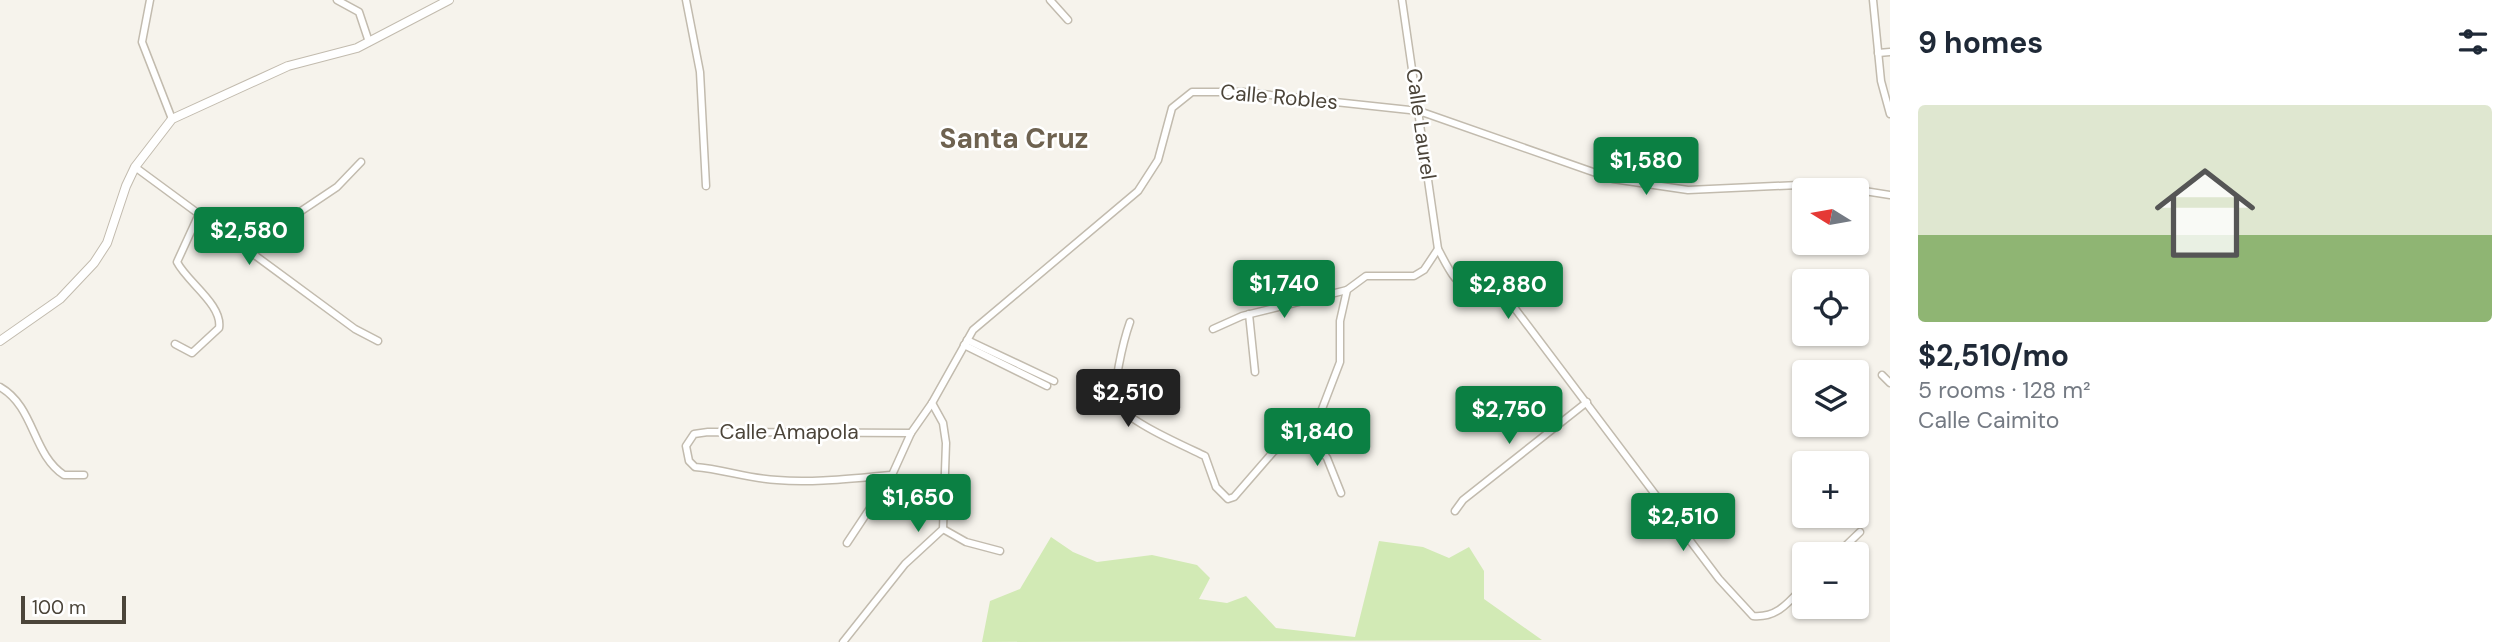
<!DOCTYPE html>
<meta charset="utf-8">
<style>
:root{--surface:#fff;--page:#f6f6f7;--text:#1f2937;--muted:#747a83;--accent:#0b8043}
body{margin:0;font-family:"DM Sans",sans-serif;background:var(--page);color:var(--text);height:100vh;display:flex;flex-direction:column;font-size:26px;white-space:nowrap}
*{box-sizing:border-box;margin:0}
p{font-size:23px;color:var(--muted)}
.icon{flex:none;width:38px;height:38px;fill:none;stroke:currentColor;stroke-width:2;stroke-linecap:round;stroke-linejoin:round}
.map{position:relative;flex:1;overflow:hidden}
.sheet{display:flex;flex-direction:column;background:var(--surface);width:630px}
.sheet>*{flex:none}
.needle{width:46px;rotate:281deg}
.fabs{position:absolute;left:1792px;top:178px;display:grid;gap:14px}
.fabs a{display:grid;place-items:center;width:77px;height:77px;border-radius:7px;background:var(--surface);box-shadow:0 2px 5px #0004;font-size:35px}
.scale{position:absolute;left:21px;bottom:18px;width:105px;box-sizing:border-box;padding-left:7px;border:4px solid #4b4439;border-top:0;font-size:19px;line-height:24px;white-space:nowrap;color:#4b4439;-webkit-text-stroke:5px #fff;paint-order:stroke}
.price{position:absolute;translate:-50% -60px;padding:0 16px;border-radius:7px;background:var(--accent);color:#fff;font-size:23px;line-height:46px;filter:drop-shadow(0 2px 4px #0008)}
.price::after{content:'';position:absolute;left:50%;top:42px;width:21px;height:16px;margin-left:-10px;background:inherit;clip-path:polygon(0 0,100% 0,50% 100%)}
.price.active{background:#222;color:#fff}
ul{padding:0;list-style:none}
li{display:grid;align-content:center;gap:14px;height:371px;padding:0 28px}
li span{display:grid;place-items:center;height:217px;border-radius:7px;color:#555}
li>.icon{margin-inline-start:auto}
span .icon{width:126px;height:126px;fill:#fffc;stroke-width:1}
li b{font-size:30px}
h2{display:flex;justify-content:space-between;align-items:center;height:84px;padding:0 28px;font-size:30px}
main{display:flex;flex:1;min-height:0}
.map>svg:first-child{display:block}
.green{fill:#d2eab5}
.lines{fill:none;stroke-linecap:round;stroke-linejoin:round}
.minor-casing{stroke:#c2bbae;stroke-width:9}
.tertiary-casing{stroke:#c2bbae;stroke-width:10}
.minor{stroke:#fff;stroke-width:6}
.tertiary{stroke:#fff;stroke-width:8}
.labels{text-anchor:middle;stroke-width:5;stroke-linejoin:round;paint-order:stroke}
.street-label{font-size:21px;fill:#4b4439;stroke:#fff}
.district-label{font-size:28px;font-weight:bold;fill:#6e6250;stroke:#fff}
</style>
<main>
<div class="map">
<svg width="1890" height="642" viewBox="0 0 1890 642">
<rect width="100%" height="100%" fill="#f6f3ec"/>
<polygon class="green" points="1051,537 1073,552 1097,562 1152,555 1197,565 1210,578 1199,599 1227,603 1246,596 1276,628 1355,637 1379,541 1423,547 1449,558 1469,547 1484,571 1484,599 1542,640 982,642 990,601 1020,589"/>
<g class="lines">
<g class="minor-casing">
<g id="minor">
<polyline points="150,0 142,42 172,119"/>
<polyline points="337,0 359,12 369,42"/>
<polyline points="686,0 700,72 706,186"/>
<polyline points="1050,0 1068,20"/>
<path d="M 1402,0 L 1438,249 C 1447,265 1455,286 1474,292 C 1485,295 1496,293 1507,298 L 1719,579 L 1753,616 C 1777,618 1788,603 1804,586"/>
<polyline points="1873,0 1881,81 1890,114"/>
<polyline points="1878,53 1890,52"/>
<polyline points="135,167 355,329 378,341"/>
<polyline points="246,248 337,187 361,162"/>
<polyline points="1249,314 1255,372"/>
<path d="M 1130,322 C 1125,336 1109,395 1119,407 C 1136,425 1182,445 1205,456 L 1216,487 L 1228,499 L 1234,497 L 1274,451 L 1308,433 L 1317,422 L 1340,362 L 1340,321 L 1347,290 L 1366,276 L 1414,276 L 1424,270 L 1438,249"/>
<polyline points="1213,329 1242,316 1347,290"/>
<polyline points="967,340 1054,381"/>
<path d="M 175,344 L 192,353 L 219,328 C 223,305 187,282 177,262 L 199,214"/>
<polyline points="964,345 1047,386"/>
<polyline points="1882,375 1890,383"/>
<path d="M 0,387 C 35,407 32,454 64,475 L 84,475"/>
<polyline points="1308,433 1327,458 1341,493"/>
<path d="M 892,475 C 854,478 815,483 777,480 C 749,479 723,469 695,467 L 689,461 L 686,446 L 694,434 L 708,432 L 911,433"/>
<polyline points="1455,511 1463,500 1587,402"/>
<polyline points="943,529 966,542 1000,551"/>
<polyline points="847,543 892,475 911,433 932,403 973,330 1138,191 1158,160 1172,108 1192,92 1243,92 1419,111 1613,179 1688,190 1820,184 1890,195"/>
<polyline points="1836,555 1860,532"/>
<polyline points="843,642 905,564 943,529 946,443 943,423 932,403"/>
</g>
</g>
<g class="tertiary-casing">
<polyline id="tertiary" points="0,341 60,299 94,263 107,243 126,186 135,167 172,119 288,66 357,48 449,0"/>
</g>
<use href="#minor" class="minor"/>
<use href="#tertiary" class="tertiary"/>
</g>
<g class="labels">
<g class="street-label">
<text transform="translate(1279 97) rotate(5)" y="7">Calle Robles</text>
<text transform="translate(1421 124) rotate(82)" y="7">Calle Laurel</text>
<text x="789" y="439">Calle Amapola</text>
</g>
<g class="district-label">
<text x="1014" y="148">Santa Cruz</text>
</g>
</g>
</svg>
<div class="fabs">
<a><svg class="needle" viewBox="-14 -14 28 28"><path d="M0-13l5 13h-10z" fill="#e53935"/><path d="M0 13l5-13h-10z" fill="#747a83"/></svg></a>
<a><svg class="icon" aria-label="locate" viewBox="0 0 24 24"><circle cx="12" cy="12" r="6"/><path d="M12 2v4M12 18v4M2 12h4M18 12h4"/></svg></a>
<a><svg class="icon" aria-label="layers" viewBox="0 0 24 24"><path d="M12 4l9 5-9 5-9-5zM3 14l9 5 9-5"/></svg></a>
<a>+</a>
<a>−</a>
</div>
<div class="scale">100 m</div>
<b class="price" style="left:1646px;top:197px">$1,580</b>
<b class="price" style="left:249px;top:267px">$2,580</b>
<b class="price" style="left:1284px;top:320px">$1,740</b>
<b class="price" style="left:1508px;top:321px">$2,880</b>
<b class="price active" style="left:1128px;top:429px">$2,510</b>
<b class="price" style="left:1509px;top:446px">$2,750</b>
<b class="price" style="left:1317px;top:468px">$1,840</b>
<b class="price" style="left:918px;top:534px">$1,650</b>
<b class="price" style="left:1683px;top:553px">$2,510</b>
</div>
<section class="sheet">
<h2>9 homes<svg class="icon" aria-label="filters" viewBox="0 0 24 24"><path d="M4 7h16M4 17h16"/><circle cx="9" cy="7" r="2"/><circle cx="15" cy="17" r="2"/></svg></h2>
<ul>
<li><span style="background:linear-gradient(#dfe7d0 60%,#8fb573 0)"><svg class="icon" aria-label="home" viewBox="0 0 24 24"><path d="M3 11l9-7 9 7M6 9v11h12V9"/></svg></span><div><b>$2,510/mo</b><p>5 rooms · 128 m²</p><p>Calle Caimito</p></div></li>
</ul>
</section>
</main>
